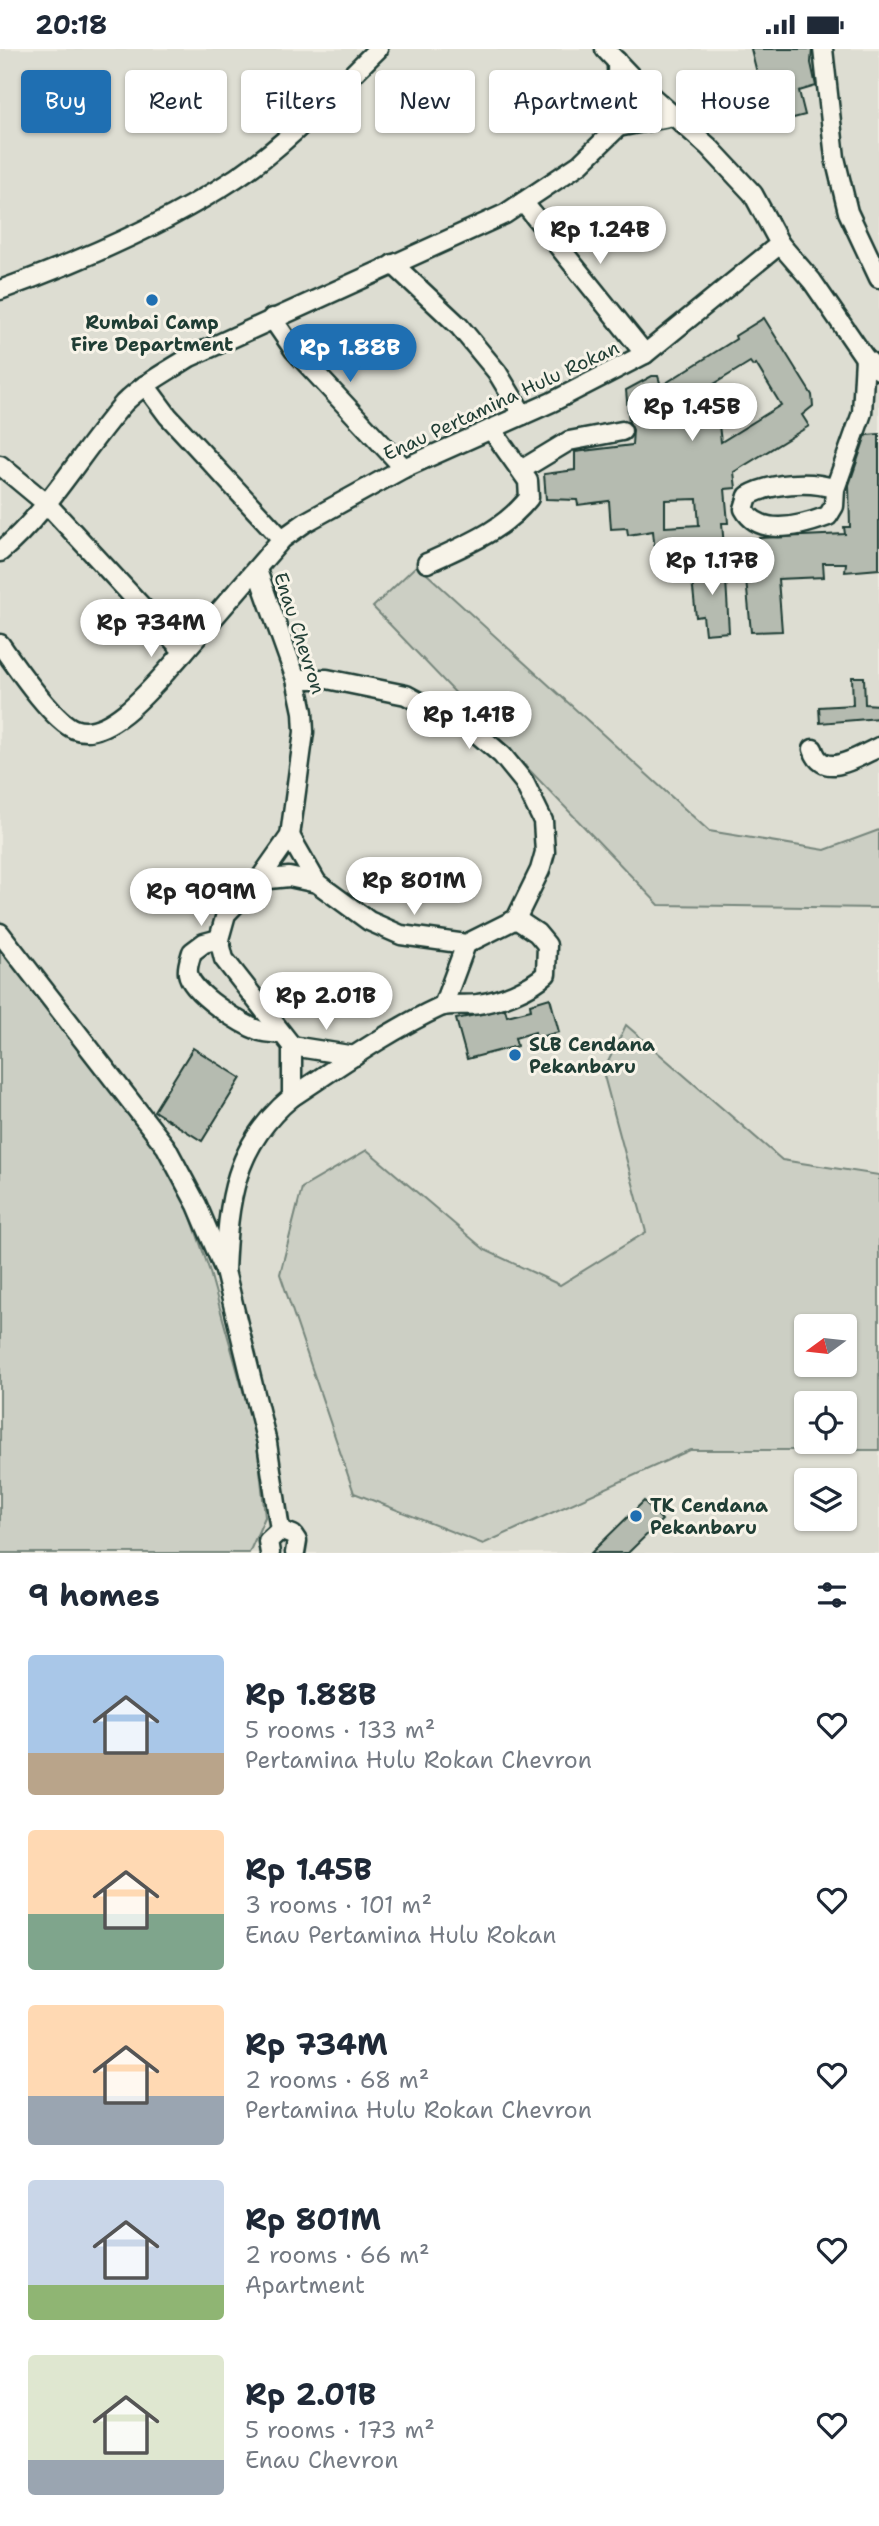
<!DOCTYPE html>
<meta charset="utf-8">
<style>
:root{--surface:#fff;--page:#f6f6f7;--text:#1f2937;--muted:#747a83;--accent:#1f6fb2}
body{margin:0;font-family:"Shantell Sans",sans-serif;background:var(--page);color:var(--text);height:100vh;display:flex;flex-direction:column;font-size:26px;white-space:nowrap}
*{box-sizing:border-box;margin:0}
p{font-size:23px;color:var(--muted)}
.icon{flex:none;width:38px;height:38px;fill:none;stroke:currentColor;stroke-width:2;stroke-linecap:round;stroke-linejoin:round}
.map{position:relative;height:1504px;overflow:hidden}
.panel{display:flex;flex-direction:column;background:var(--surface);flex:1}
.panel>*{flex:none}
.hud{position:absolute;left:21px;top:21px;width:838px;height:63px;display:flex;gap:14px}
.needle{width:46px;rotate:255deg}
.fabs{position:absolute;left:794px;top:1265px;display:grid;gap:14px}
.fabs a{display:grid;place-items:center;width:63px;height:63px;border-radius:7px;background:var(--surface);box-shadow:0 2px 5px #0004;font-size:35px}
.price{position:absolute;translate:-50% -60px;padding:0 16px;border-radius:24px;background:#fff;color:#222;font-size:23px;line-height:46px;filter:drop-shadow(0 2px 4px #0008)}
.price::after{content:'';position:absolute;left:50%;top:42px;width:21px;height:16px;margin-left:-10px;background:inherit;clip-path:polygon(0 0,100% 0,50% 100%)}
.price.active{background:var(--accent);color:#fff}
ul{padding:0;list-style:none}
li{display:flex;align-items:center;gap:21px;height:175px;padding:0 28px}
li span{display:grid;place-items:center;flex:none;width:196px;height:140px;border-radius:7px;color:#555}
li>.icon{margin-inline-start:auto}
span .icon{width:84px;height:84px;fill:#fffc;stroke-width:1}
li b{font-size:30px}
h2{display:flex;justify-content:space-between;align-items:center;height:84px;padding:0 28px;font-size:30px}
.chip{padding:0 24px;border-radius:7px;background:var(--surface);box-shadow:0 2px 5px #0004;font-size:24px;line-height:63px}
.chip.active{background:var(--accent);color:#fff}
.status{display:flex;justify-content:space-between;align-items:center;height:49px;padding:0 35px;background:var(--surface);direction:ltr}
.status svg{height:19px;fill:currentColor}
.map>svg:first-child{display:block}
.built{fill:#ddddd2;fill-rule:evenodd}
.green{fill:#cccfc4;stroke:#76867c;stroke-width:2;fill-rule:evenodd}
.building{fill:#b5bbb0;stroke:#1f3d34;stroke-width:2;fill-rule:evenodd}
.lines{fill:none;stroke-linecap:round;stroke-linejoin:round}
.minor-casing{stroke:#1f3d34;stroke-width:23}
.minor{stroke:#f7f3e8;stroke-width:18}
.poi-dot{fill:#1f6fb2;stroke:#f7f3e8;stroke-width:2.5}
.labels{text-anchor:middle;stroke-width:6;stroke-linejoin:round;paint-order:stroke}
.poi-label{font-size:19px;font-weight:bold;fill:#1f3d34;stroke:#f7f3e8;text-anchor:start}
.street-label{font-size:19px;fill:#1f3d34;stroke:#f7f3e8}
</style>
<div class="status"><b>20:18</b><svg viewBox="0 0 49 12"><path d="M0 12V9h3v3zM5 12V6h3v6zM10 12V3h3v9zM15 12V0h3v12zM26 1h20v11H26zM47 4h2v5h-2z"/></svg></div>
<div class="map">
<svg width="879" height="1504" viewBox="0 0 879 1504">
<rect width="100%" height="100%" fill="#eeece1"/>
<filter id="ink" filterUnits="userSpaceOnUse"><feTurbulence type="fractalNoise" baseFrequency=".0143" numOctaves="2"/><feDisplacementMap in="SourceGraphic" scale="14" xChannelSelector="R" yChannelSelector="G"/><feConvolveMatrix kernelMatrix="1 2 1 2 8 2 1 2 1" color-interpolation-filters="sRGB"/></filter>
<g filter="url(#ink)">
<path class="built" d="M 0,0 L 879,0 L 879,1504 L 0,1504 ZM 807,1278 L 845,1278 L 845,1316 L 807,1316 ZM 807,1354 L 845,1354 L 845,1393 L 807,1393 ZM 807,1432 L 845,1432 L 845,1470 L 807,1470 Z"/>
<g class="green">
<polygon points="417,516 709,782 825,801 879,781 879,859 659,856 373,558"/>
<polygon points="0,877 156,1097 186,1154 209,1220 257,1392 265,1468 249,1504 0,1504"/>
<path d="M 626,976 L 782,1111 L 879,1126 L 879,1401 L 690,1401 L 483,1495 L 354,1444 L 280,1225 L 302,1139 L 367,1101 L 485,1201 L 560,1236 L 646,1183 L 603,1023 ZM 807,1278 L 845,1278 L 845,1316 L 807,1316 ZM 845,1354 L 845,1393 L 807,1393 L 807,1354 Z"/>
</g>
<g class="building">
<polygon points="751,0 812,0 811,14 816,37 799,42 805,66 770,75"/>
<path d="M 764,269 L 812,346 L 813,357 L 802,366 L 809,377 L 734,423 L 736,439 L 725,440 L 728,474 L 722,474 L 724,498 L 655,503 L 653,482 L 628,486 L 627,479 L 611,480 L 609,452 L 578,456 L 577,451 L 546,450 L 544,425 L 575,421 L 575,403 L 632,396 L 633,381 L 629,373 L 626,341 L 652,327 L 658,327 L 661,337 L 736,290 L 735,287 ZM 750,313 L 753,317 L 756,315 L 781,356 L 721,393 L 719,376 L 686,378 L 683,354 ZM 697,450 L 699,476 L 665,478 L 665,451 Z"/>
<polygon points="879,385 879,520 845,523 846,514 823,514 824,528 778,530 782,582 751,583 744,509 761,505 759,489 845,485 844,478 850,478 849,436 866,386"/>
<polygon points="725,513 729,583 705,585 703,567 696,568 691,521"/>
<polygon points="852,628 864,628 865,655 879,656 879,669 820,674 819,658 853,656"/>
<polygon points="550,949 559,983 536,989 535,983 515,989 517,997 467,1010 456,970 505,960 507,967 531,961 530,955"/>
<polygon points="193,999 241,1029 202,1092 154,1062"/>
<polygon points="644,1452 662,1471 628,1504 591,1504"/>
</g>
<g class="lines">
<g class="minor-casing">
<g id="minor">
<polyline points="823,0 835,109 848,163 879,229"/>
<polyline points="617,12 618,78"/>
<polyline points="618,78 674,67"/>
<polyline points="523,153 645,305"/>
<polyline points="780,195 812,232 865,309 879,321"/>
<polyline points="393,215 459,277 497,323 523,366"/>
<path d="M 0,241 C 81,212 163,177 236,129 C 289,94 333,44 378,0"/>
<polyline points="272,269 294,301 404,419"/>
<polyline points="145,336 168,367 282,490"/>
<path d="M 0,416 L 47,455 L 184,603 C 162,626 111,695 74,680 C 52,671 15,616 0,595"/>
<polyline points="521,421 569,392 622,382"/>
<path d="M 835,440 C 811,431 770,434 748,447 L 744,460 C 760,489 804,476 828,467 L 834,457 L 835,440 L 862,364 L 865,309"/>
<path d="M 0,503 C 50,461 81,403 124,354 C 143,335 168,322 190,308 L 505,165 L 580,115 L 618,78"/>
<path d="M 427,514 C 465,496 502,483 529,449 L 528,432 L 491,380"/>
<polyline points="184,603 282,490 306,473 404,419 552,353 645,305 780,195 753,145 709,98 641,38 605,0"/>
<path d="M 813,700 C 823,732 857,708 879,698"/>
<polyline points="290,787 317,834"/>
<polyline points="259,831 289,828 317,834 369,872 401,886 466,895 516,870 540,821 545,803 543,772 524,733 502,706 475,683 406,646 327,630 296,630"/>
<polyline points="0,884 166,1098 197,1156 225,1222 267,1394 280,1481"/>
<path d="M 219,890 L 204,894 L 192,903 C 190,910 187,917 188,924 C 191,944 241,975 260,982 C 267,984 275,984 282,985"/>
<polyline points="443,957 466,895"/>
<polyline points="292,997 355,1007"/>
<path d="M 292,1048 C 339,1017 388,982 440,958 C 451,954 466,957 478,955 C 500,952 530,940 546,925 L 547,896 L 537,884 L 516,870"/>
<path d="M 225,1222 C 228,1152 234,1096 292,1048 L 292,997 L 224,910 L 219,890 L 226,865 L 259,831 L 290,787 L 304,683 L 303,663 L 296,630 L 257,521"/>
<polyline points="270,1504 268,1492 280,1481 293,1486 297,1492 295,1504"/>
</g>
</g>
<use href="#minor" class="minor"/>
</g>
</g>
<g class="poi-dot">
<circle cx="152" cy="251" r="7"/>
<circle cx="515" cy="1006" r="7"/>
<circle cx="636" cy="1467" r="7"/>
</g>
<g class="labels">
<g class="poi-label">
<text x="152" y="280" text-anchor="middle">Rumbai Camp<tspan x="152" dy="22">Fire Department</tspan></text>
<text x="529" y="1002">SLB Cendana<tspan x="529" dy="22">Pekanbaru</tspan></text>
<text x="650" y="1463">TK Cendana<tspan x="650" dy="22">Pekanbaru</tspan></text>
</g>
<g class="street-label">
<text transform="translate(501 351) rotate(-25)" y="7">Enau Pertamina Hulu Rokan</text>
<text transform="translate(300 584) rotate(72)" y="7">Enau Chevron</text>
</g>
</g>
</svg>
<div class="fabs">
<a><svg class="needle" viewBox="-14 -14 28 28"><path d="M0-13l5 13h-10z" fill="#e53935"/><path d="M0 13l5-13h-10z" fill="#747a83"/></svg></a>
<a><svg class="icon" aria-label="locate" viewBox="0 0 24 24"><circle cx="12" cy="12" r="6"/><path d="M12 2v4M12 18v4M2 12h4M18 12h4"/></svg></a>
<a><svg class="icon" aria-label="layers" viewBox="0 0 24 24"><path d="M12 4l9 5-9 5-9-5zM3 14l9 5 9-5"/></svg></a>
</div>
<b class="price" style="left:600px;top:217px">Rp 1.24B</b>
<b class="price active" style="left:350px;top:335px">Rp 1.88B</b>
<b class="price" style="left:692px;top:394px">Rp 1.45B</b>
<b class="price" style="left:712px;top:548px">Rp 1.17B</b>
<b class="price" style="left:151px;top:610px">Rp 734M</b>
<b class="price" style="left:469px;top:702px">Rp 1.41B</b>
<b class="price" style="left:414px;top:868px">Rp 801M</b>
<b class="price" style="left:201px;top:879px">Rp 909M</b>
<b class="price" style="left:326px;top:983px">Rp 2.01B</b>
<div class="hud">
<a class="chip active">Buy</a>
<a class="chip">Rent</a>
<a class="chip">Filters</a>
<a class="chip">New</a>
<a class="chip">Apartment</a>
<a class="chip">House</a>
</div>
</div>
<section class="panel">
<h2>9 homes<svg class="icon" aria-label="filters" viewBox="0 0 24 24"><path d="M4 7h16M4 17h16"/><circle cx="9" cy="7" r="2"/><circle cx="15" cy="17" r="2"/></svg></h2>
<ul>
<li><span style="background:linear-gradient(#a9c7e8 70%,#b9a48a 0)"><svg class="icon" aria-label="home" viewBox="0 0 24 24"><path d="M3 11l9-7 9 7M6 9v11h12V9"/></svg></span><div><b>Rp 1.88B</b><p>5 rooms · 133 m²</p><p>Pertamina Hulu Rokan Chevron</p></div><svg class="icon" aria-label="heart" viewBox="0 0 24 24"><path d="M12 20l-8-8c-3-5 5-10 8-4 3-6 11-1 8 4z"/></svg></li>
<li><span style="background:linear-gradient(#ffd9b3 60%,#7fa58c 0)"><svg class="icon" aria-label="home" viewBox="0 0 24 24"><path d="M3 11l9-7 9 7M6 9v11h12V9"/></svg></span><div><b>Rp 1.45B</b><p>3 rooms · 101 m²</p><p>Enau Pertamina Hulu Rokan</p></div><svg class="icon" aria-label="heart" viewBox="0 0 24 24"><path d="M12 20l-8-8c-3-5 5-10 8-4 3-6 11-1 8 4z"/></svg></li>
<li><span style="background:linear-gradient(#ffd9b3 65%,#9aa5b1 0)"><svg class="icon" aria-label="home" viewBox="0 0 24 24"><path d="M3 11l9-7 9 7M6 9v11h12V9"/></svg></span><div><b>Rp 734M</b><p>2 rooms · 68 m²</p><p>Pertamina Hulu Rokan Chevron</p></div><svg class="icon" aria-label="heart" viewBox="0 0 24 24"><path d="M12 20l-8-8c-3-5 5-10 8-4 3-6 11-1 8 4z"/></svg></li>
<li><span style="background:linear-gradient(#c9d6e8 75%,#8fb573 0)"><svg class="icon" aria-label="home" viewBox="0 0 24 24"><path d="M3 11l9-7 9 7M6 9v11h12V9"/></svg></span><div><b>Rp 801M</b><p>2 rooms · 66 m²</p><p>Apartment</p></div><svg class="icon" aria-label="heart" viewBox="0 0 24 24"><path d="M12 20l-8-8c-3-5 5-10 8-4 3-6 11-1 8 4z"/></svg></li>
<li><span style="background:linear-gradient(#dfe7d0 75%,#9aa5b1 0)"><svg class="icon" aria-label="home" viewBox="0 0 24 24"><path d="M3 11l9-7 9 7M6 9v11h12V9"/></svg></span><div><b>Rp 2.01B</b><p>5 rooms · 173 m²</p><p>Enau Chevron</p></div><svg class="icon" aria-label="heart" viewBox="0 0 24 24"><path d="M12 20l-8-8c-3-5 5-10 8-4 3-6 11-1 8 4z"/></svg></li>
</ul>
</section>
